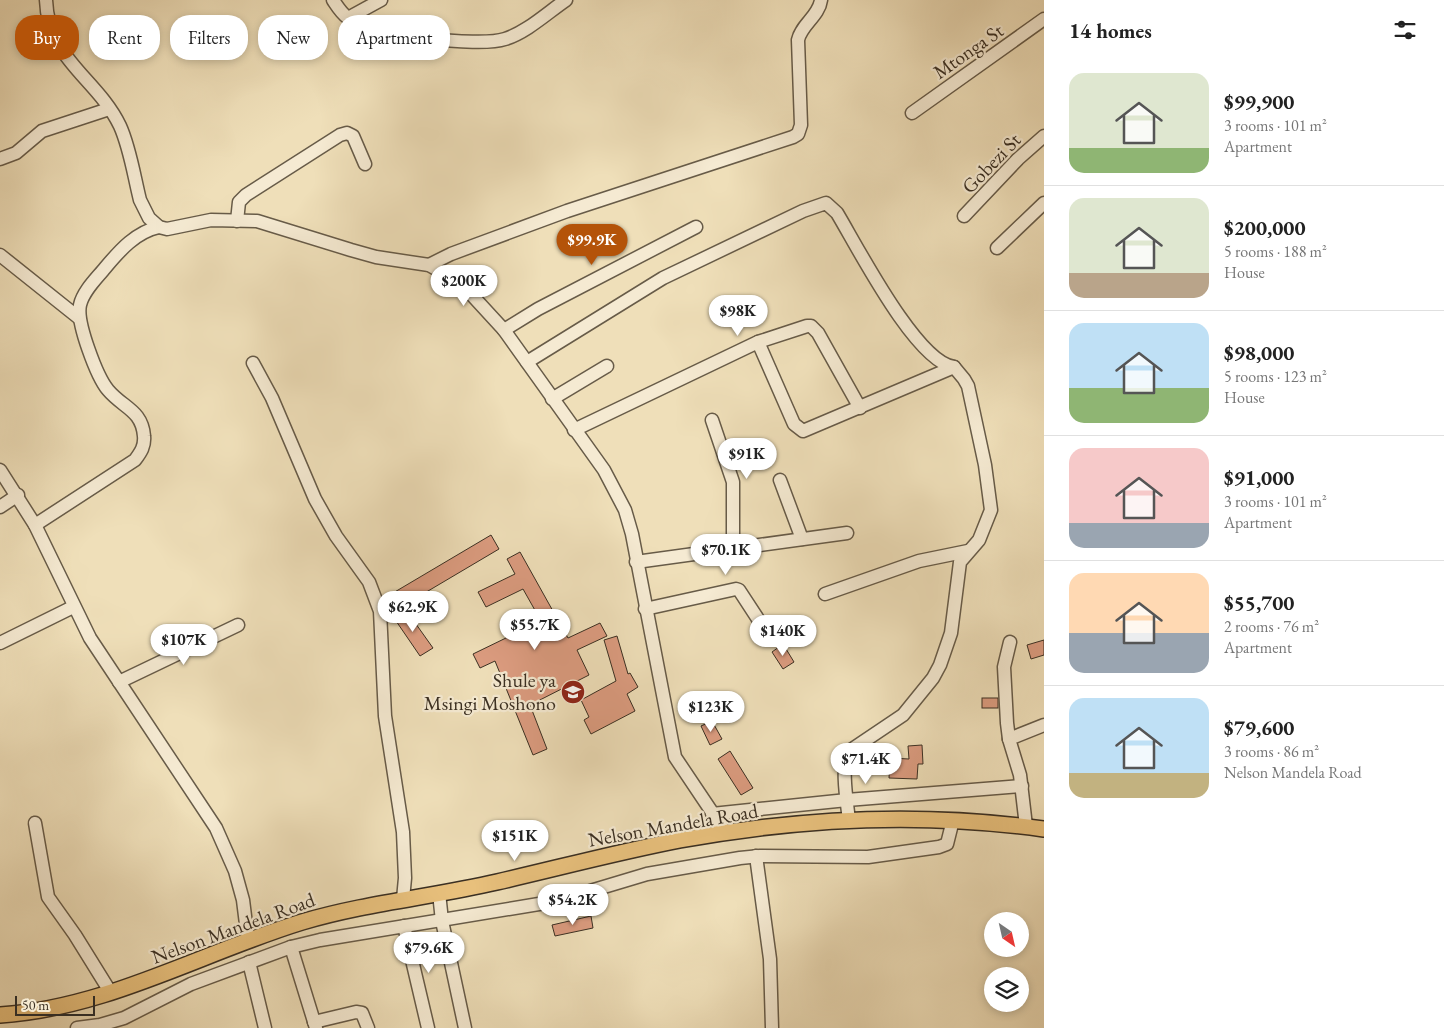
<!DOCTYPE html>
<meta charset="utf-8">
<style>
:root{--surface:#fff;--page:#f6f6f6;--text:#222;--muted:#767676;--line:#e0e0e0;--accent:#b45309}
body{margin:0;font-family:"EB Garamond",serif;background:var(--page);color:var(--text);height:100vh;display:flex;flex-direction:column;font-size:19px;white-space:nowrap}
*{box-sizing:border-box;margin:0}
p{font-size:16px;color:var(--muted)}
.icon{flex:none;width:28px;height:28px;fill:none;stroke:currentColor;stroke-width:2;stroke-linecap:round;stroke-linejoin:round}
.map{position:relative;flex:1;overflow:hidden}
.details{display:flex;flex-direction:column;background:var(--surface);width:400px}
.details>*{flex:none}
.banner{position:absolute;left:15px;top:15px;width:475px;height:45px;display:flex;gap:10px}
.needle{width:32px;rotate:146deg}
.controls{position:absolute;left:984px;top:912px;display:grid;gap:10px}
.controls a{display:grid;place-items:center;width:45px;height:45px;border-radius:50%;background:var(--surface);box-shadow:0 2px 8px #0003;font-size:25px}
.scale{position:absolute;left:15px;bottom:12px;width:80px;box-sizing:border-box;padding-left:5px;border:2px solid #3a2f22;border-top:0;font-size:14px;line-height:18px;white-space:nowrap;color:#3a2f22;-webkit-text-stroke:4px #f5ead2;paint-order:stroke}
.price{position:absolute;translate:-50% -42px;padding:0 11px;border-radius:18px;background:#fff;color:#222;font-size:16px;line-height:32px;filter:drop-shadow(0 1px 2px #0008)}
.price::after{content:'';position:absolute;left:50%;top:30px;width:15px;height:11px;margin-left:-8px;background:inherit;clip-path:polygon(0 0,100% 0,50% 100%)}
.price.active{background:var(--accent);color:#fff}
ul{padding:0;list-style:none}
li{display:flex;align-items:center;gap:15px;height:125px;padding:0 25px}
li+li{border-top:1px solid var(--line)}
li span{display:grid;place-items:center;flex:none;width:140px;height:100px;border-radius:15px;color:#555}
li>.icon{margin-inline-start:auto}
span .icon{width:60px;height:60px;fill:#fffc;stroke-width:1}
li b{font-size:21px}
h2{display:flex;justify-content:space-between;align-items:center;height:60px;padding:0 25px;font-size:21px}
.tag{padding:0 18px;border-radius:20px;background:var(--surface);box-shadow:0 2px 8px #0003;font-size:18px;line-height:45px}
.tag.active{background:var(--accent);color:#fff}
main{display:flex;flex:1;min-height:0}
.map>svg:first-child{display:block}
.building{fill:#dc9c80;stroke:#3a2f22}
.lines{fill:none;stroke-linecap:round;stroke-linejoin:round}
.minor-casing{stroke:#675b48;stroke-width:15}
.major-casing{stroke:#3a2f22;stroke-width:18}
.minor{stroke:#f5ead2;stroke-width:12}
.major{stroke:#e8c07c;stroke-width:15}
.labels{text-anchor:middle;stroke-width:4.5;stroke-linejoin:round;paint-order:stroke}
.street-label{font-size:20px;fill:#3a2f22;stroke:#f5ead2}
.poi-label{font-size:20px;fill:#3a2f22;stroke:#f5ead2;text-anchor:end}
</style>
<main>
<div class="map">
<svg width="1044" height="1028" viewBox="0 0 1044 1028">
<rect width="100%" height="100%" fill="#efdfb9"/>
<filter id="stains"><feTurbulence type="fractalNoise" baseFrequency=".004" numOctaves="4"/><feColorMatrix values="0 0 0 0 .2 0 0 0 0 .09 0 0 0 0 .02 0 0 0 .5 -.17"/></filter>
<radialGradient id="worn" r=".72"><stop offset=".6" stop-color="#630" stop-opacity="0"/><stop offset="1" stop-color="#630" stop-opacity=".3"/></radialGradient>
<g class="building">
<polygon points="491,535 499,549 401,607 393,593"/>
<polygon points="520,552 568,638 600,623 607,636 577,650 589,675 530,705 547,749 533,755 495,661 480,668 473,654 541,621 523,589 486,607 478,592 515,574 507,559"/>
<polygon points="406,610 433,648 420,656 394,618"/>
<polygon points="617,636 628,674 630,673 638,687 627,694 635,711 591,734 584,720 589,717 581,700 616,681 604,640"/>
<polygon points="1044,640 1044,655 1031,659 1027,645"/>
<polygon points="783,644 794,662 783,669 772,652"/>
<rect x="982" y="698" width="16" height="10"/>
<polygon points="712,721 722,739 710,745 701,726"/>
<polygon points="922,745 923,764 918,764 917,779 889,778 890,758 909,759 908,746"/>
<polygon points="730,751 753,788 741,795 718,759"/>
<polygon points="591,916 593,928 555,936 552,925"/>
</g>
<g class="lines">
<g class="minor-casing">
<g id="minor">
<path d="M 46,0 C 48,60 97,78 120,126 C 130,148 134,176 140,200 L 149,218 L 159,227 L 167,229 L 211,220 L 257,221 L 351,250 L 376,257 L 429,265 L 445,274 L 470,293 L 504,330 L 604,470 L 625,510 L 632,534 L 675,757 L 726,833"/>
<path d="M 333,0 C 337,6 341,13 348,18 C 372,34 478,48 505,39 C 527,32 547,13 566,0"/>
<polyline points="348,18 381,0"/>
<polyline points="912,113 1044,19"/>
<polyline points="0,159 16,153 42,131 109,109"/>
<polyline points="964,216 1018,159 1044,136"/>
<polyline points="237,221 239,202 246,195 340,135 347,133 353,136 365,164"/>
<polyline points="997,248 1044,203"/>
<polyline points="0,255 79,318"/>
<path d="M 429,265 L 451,254 L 567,211 L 793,137 L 798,134 L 801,125 L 798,40 C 801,25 819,16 821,0"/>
<polyline points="504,330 538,309 696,227"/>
<polyline points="758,342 794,424 803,431 954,367"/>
<path d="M 527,362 L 663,278 L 803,211 L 826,203 L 837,213 C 857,246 916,362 954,367 L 964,379 L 968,386 L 985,465 L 991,510 L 979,540 L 960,562 L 951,633 L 940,665 L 933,678 L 903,715 L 848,752 C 841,770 847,801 849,821"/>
<polyline points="253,363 272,398 315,499 336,536 369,582 380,611 385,716 403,832 405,878 403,899"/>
<polyline points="552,399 607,366"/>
<polyline points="712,420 733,482 733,548"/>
<polyline points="574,430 758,342 807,326 811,326 818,333 860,408"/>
<polyline points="0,470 35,525 90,638 216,828 235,871 243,900 248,940"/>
<polyline points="780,480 802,539"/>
<polyline points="0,507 18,495"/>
<path d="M 35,525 L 135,460 C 141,452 145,446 144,436 C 142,410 123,408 108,390 C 97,377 76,322 80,305 C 83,291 97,278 105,268 C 120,250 136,232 159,227"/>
<polyline points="636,562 847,533"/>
<polyline points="825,594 919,561 968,551"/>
<polyline points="645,609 736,589 739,590 771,639"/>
<polyline points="1010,642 1004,667 1007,723 1009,739 1020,775 1026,826"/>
<polyline points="0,643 73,607"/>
<polyline points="119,682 238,625"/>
<polyline points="1009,739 1044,725"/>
<polyline points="712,814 847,800 1022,786"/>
<polyline points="35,823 48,897 75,935 111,993"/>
<polyline points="756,856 770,959 772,1028"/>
<polyline points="439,893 442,921 465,1028"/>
<polyline points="404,926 428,1028"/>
<polyline points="291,947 316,1028"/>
<polyline points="249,962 265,1028"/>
<polyline points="314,1022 356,1012 362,1013 368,1028"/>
<polyline points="77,1028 100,1025 124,1018 191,984 291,947 320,940 557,901 647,874 740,858 760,856 868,857 939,847 947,844 953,820"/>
</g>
</g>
<g class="major-casing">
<path id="major" d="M 0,1015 C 107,1008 201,953 302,922 C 366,903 432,897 497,882 C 558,868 618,852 680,840 C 800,818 923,812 1044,829"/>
</g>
<use href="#minor" class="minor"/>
<use href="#major" class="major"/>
</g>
<defs>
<g id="school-disc" transform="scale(1.25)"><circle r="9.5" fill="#8f2418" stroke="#f5ead2"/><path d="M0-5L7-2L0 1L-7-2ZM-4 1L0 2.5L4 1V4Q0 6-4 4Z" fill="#fff"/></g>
</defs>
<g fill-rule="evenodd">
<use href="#school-disc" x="573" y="692"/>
</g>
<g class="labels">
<g class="street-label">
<text transform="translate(968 51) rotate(-35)" y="7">Mtonga St</text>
<text transform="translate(991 163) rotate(-46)" y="7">Gobezi St</text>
<text transform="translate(673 825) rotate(-10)" y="7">Nelson Mandela Road</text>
<text transform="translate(233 928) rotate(-20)" y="7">Nelson Mandela Road</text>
</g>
<g class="poi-label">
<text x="556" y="687">Shule ya<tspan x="556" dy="23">Msingi Moshono</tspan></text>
</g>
</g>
<rect width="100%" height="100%" filter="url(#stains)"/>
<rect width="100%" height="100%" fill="url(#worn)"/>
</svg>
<div class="controls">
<a><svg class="needle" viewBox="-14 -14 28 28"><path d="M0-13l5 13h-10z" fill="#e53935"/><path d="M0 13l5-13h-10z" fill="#767676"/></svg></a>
<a><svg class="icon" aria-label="layers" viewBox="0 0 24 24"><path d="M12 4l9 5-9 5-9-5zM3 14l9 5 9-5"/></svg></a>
</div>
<div class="scale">50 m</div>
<b class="price active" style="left:592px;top:266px">$99.9K</b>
<b class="price" style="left:464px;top:307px">$200K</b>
<b class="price" style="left:738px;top:337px">$98K</b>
<b class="price" style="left:747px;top:480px">$91K</b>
<b class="price" style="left:726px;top:576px">$70.1K</b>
<b class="price" style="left:413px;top:633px">$62.9K</b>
<b class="price" style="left:535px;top:651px">$55.7K</b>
<b class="price" style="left:783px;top:657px">$140K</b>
<b class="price" style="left:184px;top:666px">$107K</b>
<b class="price" style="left:711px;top:733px">$123K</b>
<b class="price" style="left:866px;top:785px">$71.4K</b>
<b class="price" style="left:515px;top:862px">$151K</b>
<b class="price" style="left:573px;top:926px">$54.2K</b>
<b class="price" style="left:429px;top:974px">$79.6K</b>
<div class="banner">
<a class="tag active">Buy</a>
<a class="tag">Rent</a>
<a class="tag">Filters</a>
<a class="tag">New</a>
<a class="tag">Apartment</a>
</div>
</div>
<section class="details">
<h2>14 homes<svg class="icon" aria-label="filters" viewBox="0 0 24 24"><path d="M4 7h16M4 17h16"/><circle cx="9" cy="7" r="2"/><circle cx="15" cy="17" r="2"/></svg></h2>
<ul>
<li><span style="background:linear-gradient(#dfe7d0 75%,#8fb573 0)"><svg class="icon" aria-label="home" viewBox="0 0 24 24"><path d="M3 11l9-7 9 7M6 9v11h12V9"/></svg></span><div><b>$99,900</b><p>3 rooms · 101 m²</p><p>Apartment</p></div></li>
<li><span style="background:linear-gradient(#dfe7d0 75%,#b9a48a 0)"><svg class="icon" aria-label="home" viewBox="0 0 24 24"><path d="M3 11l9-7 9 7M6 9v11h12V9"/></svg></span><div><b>$200,000</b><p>5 rooms · 188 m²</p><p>House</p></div></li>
<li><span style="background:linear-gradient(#bfe0f5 65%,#8fb573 0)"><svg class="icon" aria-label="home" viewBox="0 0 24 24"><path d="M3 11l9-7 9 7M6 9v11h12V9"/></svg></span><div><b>$98,000</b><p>5 rooms · 123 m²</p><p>House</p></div></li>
<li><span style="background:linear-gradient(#f6c9c9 75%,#9aa5b1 0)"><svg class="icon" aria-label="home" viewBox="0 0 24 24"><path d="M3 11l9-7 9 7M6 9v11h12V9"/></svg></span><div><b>$91,000</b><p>3 rooms · 101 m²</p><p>Apartment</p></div></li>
<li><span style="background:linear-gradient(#ffd9b3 60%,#9aa5b1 0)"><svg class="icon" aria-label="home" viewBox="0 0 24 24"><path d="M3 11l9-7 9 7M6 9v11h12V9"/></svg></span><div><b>$55,700</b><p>2 rooms · 76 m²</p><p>Apartment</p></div></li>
<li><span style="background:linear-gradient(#bfe0f5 75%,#c2b280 0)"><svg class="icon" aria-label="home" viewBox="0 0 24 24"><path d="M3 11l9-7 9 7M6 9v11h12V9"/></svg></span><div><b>$79,600</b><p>3 rooms · 86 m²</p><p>Nelson Mandela Road</p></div></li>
</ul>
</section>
</main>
